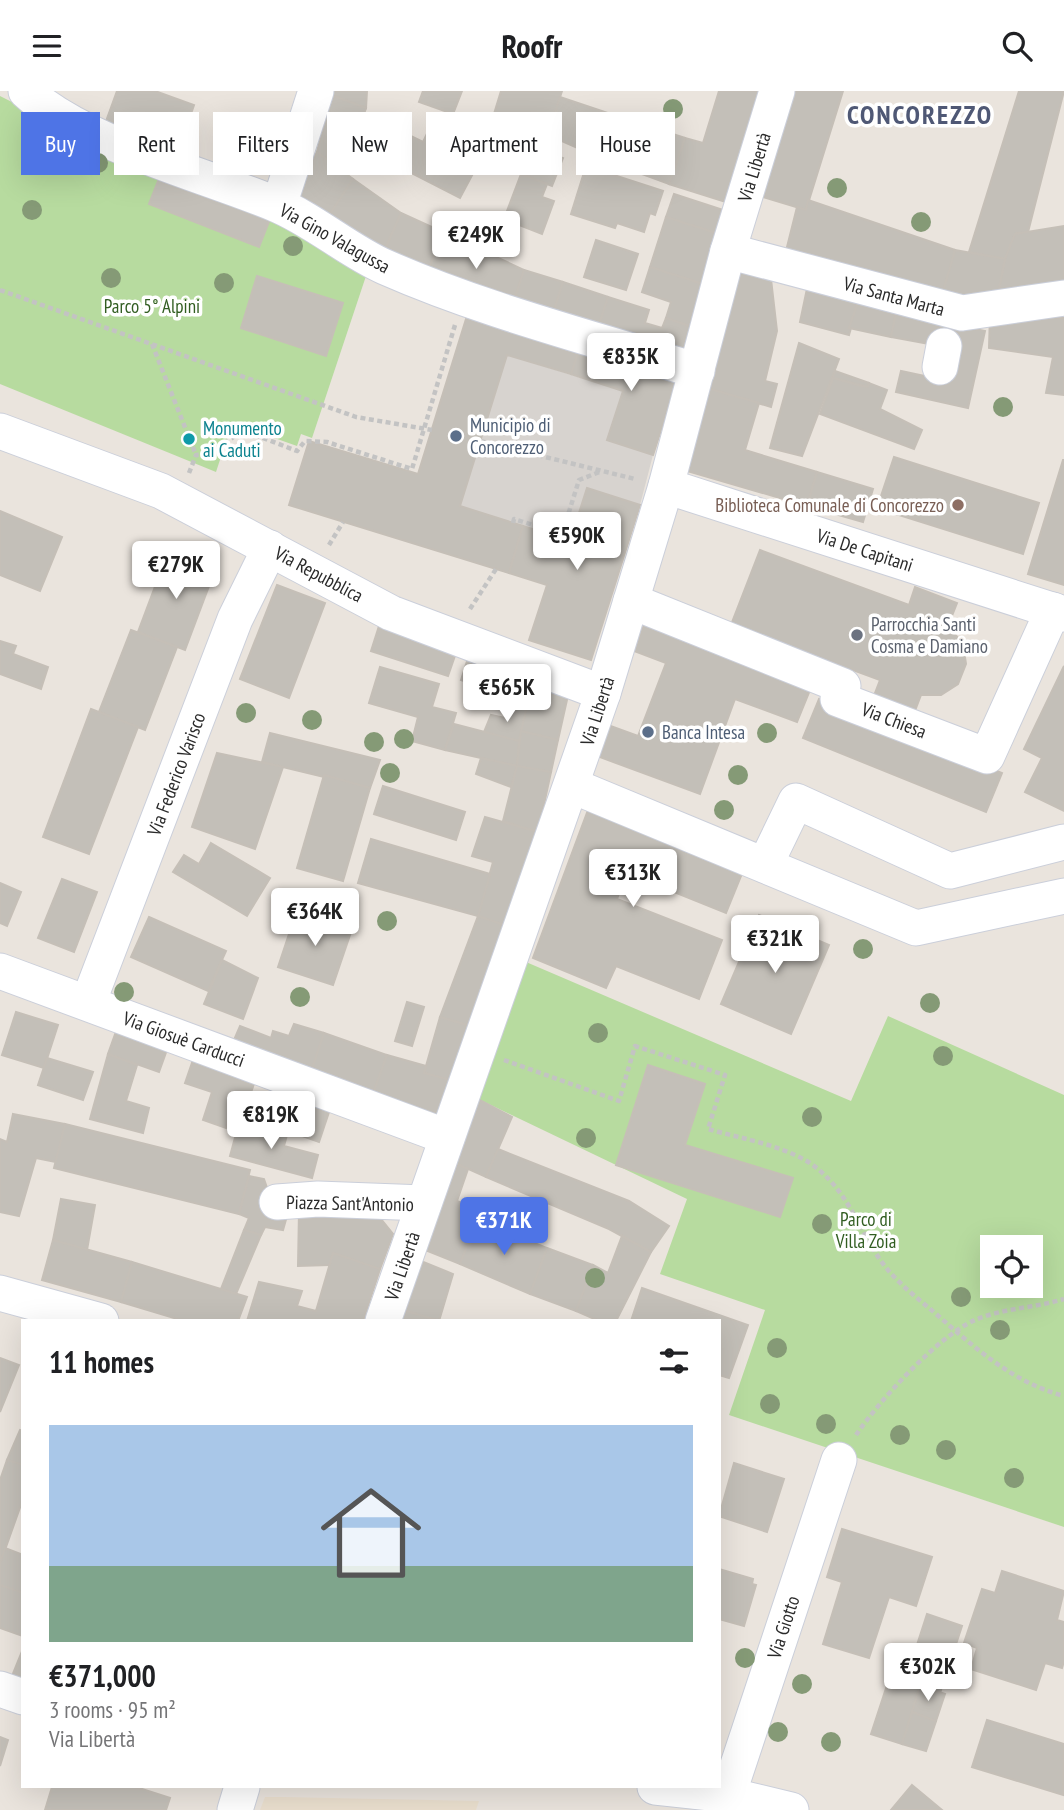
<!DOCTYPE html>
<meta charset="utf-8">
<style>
:root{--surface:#fff;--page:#f2f2f2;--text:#202124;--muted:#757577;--accent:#4e74e6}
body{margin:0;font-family:"PT Sans Narrow",sans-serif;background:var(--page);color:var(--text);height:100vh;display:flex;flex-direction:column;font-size:26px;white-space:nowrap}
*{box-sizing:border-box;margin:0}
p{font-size:23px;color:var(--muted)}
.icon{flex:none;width:38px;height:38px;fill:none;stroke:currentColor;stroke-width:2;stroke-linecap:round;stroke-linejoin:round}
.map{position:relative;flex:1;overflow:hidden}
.sheet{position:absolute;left:21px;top:1228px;width:700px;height:469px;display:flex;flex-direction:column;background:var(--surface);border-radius:0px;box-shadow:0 7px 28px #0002}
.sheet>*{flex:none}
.hud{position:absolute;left:21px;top:21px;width:700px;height:63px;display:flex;gap:14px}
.controls{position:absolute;left:980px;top:1144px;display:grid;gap:14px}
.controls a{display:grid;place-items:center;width:63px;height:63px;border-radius:0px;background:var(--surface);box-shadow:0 7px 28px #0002;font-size:35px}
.price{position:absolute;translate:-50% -60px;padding:0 16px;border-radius:7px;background:#fff;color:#222;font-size:23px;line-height:46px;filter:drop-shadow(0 2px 4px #0008)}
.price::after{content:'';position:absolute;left:50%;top:42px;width:21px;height:16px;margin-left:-10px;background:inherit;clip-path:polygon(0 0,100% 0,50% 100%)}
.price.selected{background:var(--accent);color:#fff}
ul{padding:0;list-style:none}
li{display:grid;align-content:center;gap:14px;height:371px;padding:0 28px}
li span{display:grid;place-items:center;height:217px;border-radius:0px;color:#555}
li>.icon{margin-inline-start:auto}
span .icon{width:126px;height:126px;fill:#fffc;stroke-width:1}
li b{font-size:30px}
h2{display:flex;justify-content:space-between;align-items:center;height:84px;padding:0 28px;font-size:30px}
.tag{padding:0 24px;border-radius:0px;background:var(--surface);box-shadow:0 7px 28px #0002;font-size:24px;line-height:63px}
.tag.selected{background:var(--accent);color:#fff}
header{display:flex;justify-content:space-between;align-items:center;height:91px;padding:0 28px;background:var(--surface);font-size:32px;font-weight:600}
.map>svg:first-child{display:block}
.education{fill:#eadfce}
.green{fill:#b7db9f;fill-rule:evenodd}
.plaza{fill:#d7d3cf}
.building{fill:#c3bfb8;stroke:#c5bfb7;stroke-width:2}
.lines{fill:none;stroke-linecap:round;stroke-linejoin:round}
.minor-casing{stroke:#cbcfda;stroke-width:37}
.path{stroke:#c3c3c3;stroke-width:4.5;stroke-dasharray:5 3.5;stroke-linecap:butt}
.minor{stroke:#fff;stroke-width:35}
.tree{fill:#859a76}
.service-dot{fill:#5c6f8a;stroke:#fff;stroke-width:2.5}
.culture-dot{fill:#0f9aa8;stroke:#fff;stroke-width:2.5}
.education-dot{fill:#8d6e63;stroke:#fff;stroke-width:2.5}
.worship-dot{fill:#6b7280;stroke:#fff;stroke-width:2.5}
.labels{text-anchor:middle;stroke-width:7;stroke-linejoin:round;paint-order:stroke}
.street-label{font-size:19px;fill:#2a2a2a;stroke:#fff}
.park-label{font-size:19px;fill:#325e22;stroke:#fff}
.service-label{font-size:19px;fill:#4e5e75;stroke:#fff;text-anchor:start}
.culture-label{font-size:19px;fill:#0d838f;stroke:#fff;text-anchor:start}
.education-label{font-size:19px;fill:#785e54;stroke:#fff;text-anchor:end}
.worship-label{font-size:19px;fill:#5b616d;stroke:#fff;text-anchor:start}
.district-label{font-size:26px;font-weight:bold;letter-spacing:2px;fill:#4f5875;stroke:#fff}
</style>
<header><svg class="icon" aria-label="menu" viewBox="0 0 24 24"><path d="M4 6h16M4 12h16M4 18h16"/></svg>Roofr<svg class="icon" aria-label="search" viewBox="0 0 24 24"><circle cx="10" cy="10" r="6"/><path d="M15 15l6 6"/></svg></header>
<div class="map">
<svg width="1064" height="1719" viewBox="0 0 1064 1719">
<rect width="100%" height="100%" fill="#eae4dd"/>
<polygon class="education" points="265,1706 281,1706 479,1710 476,1719 260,1719"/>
<g class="green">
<polygon points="0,5 87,49 280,127 366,185 312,347 301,343 297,355 232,332 216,381 0,293"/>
<path d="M 519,868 L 851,1010 L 888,925 L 1064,1004 L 1064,1436 L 729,1324 L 765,1219 L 660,1183 L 687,1108 L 470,1004 ZM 992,1157 L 1031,1157 L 1031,1195 L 992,1195 Z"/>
</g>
<polygon class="plaza" points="507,264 623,300 608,349 653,364 640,414 587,397 570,450 460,415"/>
<g class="building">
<polygon points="117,0 155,0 194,14 185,40 170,35 162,58 104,36"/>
<polygon points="332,0 367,0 366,17 331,4"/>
<polygon points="423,0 462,0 453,23 419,11"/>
<polygon points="501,0 562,0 548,44 493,26"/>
<polygon points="719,0 766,0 729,112 669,93 685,47 703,52"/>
<polygon points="788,0 843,0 806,119 753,103"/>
<polygon points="1019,0 1064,0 1028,141 1015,143 1005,168 969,161"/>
<polygon points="331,4 366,17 344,81 317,61"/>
<polygon points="560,6 626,28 609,71 548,44"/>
<polygon points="364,23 405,42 390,71 352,56"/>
<polygon points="626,28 685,47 669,93 609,71"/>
<polygon points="433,30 486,58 460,107 390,71 405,42 423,51"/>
<polygon points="536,57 563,67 552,95 525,85"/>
<polygon points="317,61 353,88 326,129 291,106"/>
<polygon points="586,75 663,100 655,124 650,122 644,141 617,132 615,137 571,123"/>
<polygon points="162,80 272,123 259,156 149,113"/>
<polygon points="521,83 547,93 542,106 554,110 542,143 504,128"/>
<polygon points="353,88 401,122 383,163 326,129"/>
<polygon points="674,103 729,121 722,144 666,126"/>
<polygon points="808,109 955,159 940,211 785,164 797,116 806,119"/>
<polygon points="401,122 445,142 426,183 383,163"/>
<polygon points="666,126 722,144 706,194 650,176"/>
<polygon points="1064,135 1064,192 998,202 1005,168 1015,143"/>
<polygon points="445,142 524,179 512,216 426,183"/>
<polygon points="596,149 638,163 626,199 584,186"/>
<polygon points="955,159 1005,168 998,202 940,211"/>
<polygon points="650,176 706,194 692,236 666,227 671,211 642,201"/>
<polygon points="524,179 563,191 551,229 512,216"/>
<polygon points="739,181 771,188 777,240 765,290 777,293 771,316 707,297"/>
<polygon points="257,185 343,212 326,265 241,237"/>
<polygon points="809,188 861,202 849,244 800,231"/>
<polygon points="563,191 608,206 596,243 551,229"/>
<polygon points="861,202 896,222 891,246 849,237"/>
<polygon points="608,206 649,219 645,232 662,237 666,227 692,236 682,270 596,243"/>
<polygon points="470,215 582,250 571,283 507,264 460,415 523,435 509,482 289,414 309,350 418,383"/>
<polygon points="896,222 985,240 968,317 896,301 901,280 948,290 940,255 891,246"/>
<polygon points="990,223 1064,227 1064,304 1046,302 1053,266 989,257"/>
<polygon points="582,250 680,280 653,364 607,349 623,300 571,283"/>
<polygon points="799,252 839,268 802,365 770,357"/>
<polygon points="835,280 869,292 868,296 833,287"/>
<polygon points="833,287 861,295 868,296 869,292 887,299 880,318 922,339 914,358 820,323"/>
<polygon points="707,297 759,312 745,359 817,381 807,415 684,379"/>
<polygon points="894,366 1039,412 1023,463 877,417"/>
<polygon points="1063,369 1064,369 1064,494 1028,483"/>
<polygon points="817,381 873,398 863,431 807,415"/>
<polygon points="587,397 640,414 591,569 529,549 547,494 509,482 523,435 570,450"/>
<polygon points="0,420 62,446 40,500 0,484"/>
<polygon points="760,459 909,514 915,496 957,512 948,535 963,553 966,573 958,593 941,604 921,604 913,625 872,610 880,589 731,534"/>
<polygon points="168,461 215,479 185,559 138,541"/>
<polygon points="277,494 325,512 289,607 240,588"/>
<polygon points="645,531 812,594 797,631 735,608 700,703 597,665 608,634 638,645 666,572 634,560"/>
<polygon points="379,535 457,559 448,585 371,560"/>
<polygon points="131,539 177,556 145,639 99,621"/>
<polygon points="0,550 16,555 13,563 48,576 41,598 0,583"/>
<polygon points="468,567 505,578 498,600 461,589"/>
<polygon points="1064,575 1064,720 1025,701 1042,667 1024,658"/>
<polygon points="380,576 439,593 432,616 456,622 445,659 412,650 418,626 369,612"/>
<polygon points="505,578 569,600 558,649 521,640 526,618 508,614 513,602 498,600"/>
<polygon points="819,608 1002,682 986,721 803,647"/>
<polygon points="508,614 526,618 519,650 484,641 491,624 505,627"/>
<polygon points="91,618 138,636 89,763 43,746"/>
<polygon points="454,633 519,650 517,675 445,659"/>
<polygon points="521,640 558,649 551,681 517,675"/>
<polygon points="270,642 380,669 370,697 262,671"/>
<polygon points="217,662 283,676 255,758 192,736"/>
<polygon points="481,667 517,675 511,696 476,683"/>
<polygon points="517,675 551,681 538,741 503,730"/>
<polygon points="324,684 370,697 343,790 297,777"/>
<polygon points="383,695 465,721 456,749 374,723"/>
<polygon points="588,719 743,780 726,822 627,782 617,808 722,849 699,908 616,875 606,897 533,867"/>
<polygon points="485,726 538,741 507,835 478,825 493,771 472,765"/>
<polygon points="371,748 490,783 478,825 358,792"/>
<polygon points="211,752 270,787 247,825 173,781 184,764 199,773"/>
<polygon points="62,788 97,801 74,861 38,847"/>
<polygon points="0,792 21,801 7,835 0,832"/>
<polygon points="297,819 352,838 333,894 278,876"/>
<polygon points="759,824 829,854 791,943 721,913"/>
<polygon points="478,825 507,835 470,935 440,926"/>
<polygon points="149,826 226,860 208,900 131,866"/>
<polygon points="222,869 258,887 243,928 204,913"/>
<polygon points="407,911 424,916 412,955 395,950"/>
<polygon points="16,921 58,934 44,977 2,964"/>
<polygon points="440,926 470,935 454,990 424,982"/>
<polygon points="294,933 324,942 309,987 231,956 240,935 271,947 273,940 289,945"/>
<polygon points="118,935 169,953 159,981 108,963"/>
<polygon points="324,942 387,964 371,1008 309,987"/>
<polygon points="108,963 137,974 126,1010 149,1017 143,1042 90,1028"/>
<polygon points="387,964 426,975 424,982 454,990 442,1030 371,1008"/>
<polygon points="194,966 256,987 242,1028 230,1024 226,1037 203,1029 212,1001 185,992"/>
<polygon points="47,967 93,981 83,1009 38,994"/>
<polygon points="648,974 705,993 685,1054 793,1087 780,1126 616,1074"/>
<polygon points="283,998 331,1015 319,1051 271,1034"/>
<polygon points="470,1004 512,1026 486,1086 446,1068"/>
<polygon points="13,1023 65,1033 56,1071 36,1067 19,1125 0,1121 0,1048 7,1051"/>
<polygon points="239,1032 287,1044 284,1055 318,1064 312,1087 230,1065"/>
<polygon points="65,1033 250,1079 239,1123 54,1077"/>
<polygon points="498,1058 629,1110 669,1135 651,1161 609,1138 486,1086"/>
<polygon points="446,1068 468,1078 457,1110 481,1120 460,1173 415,1155"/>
<polygon points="249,1085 264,1088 274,1117 289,1118 283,1139 265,1136 261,1144 244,1139 249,1127 239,1123"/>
<polygon points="61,1108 95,1114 87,1159 53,1149"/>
<polygon points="373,1118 393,1143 380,1178 333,1162 329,1174 298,1175 299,1120"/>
<polygon points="477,1129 547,1157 530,1203 460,1173"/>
<polygon points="244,1139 261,1144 236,1203 221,1198"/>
<polygon points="622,1145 651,1161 616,1230 599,1230 576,1220 593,1174 608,1182"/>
<polygon points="53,1149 132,1171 121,1211 42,1189"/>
<polygon points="547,1157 593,1174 576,1220 530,1203"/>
<polygon points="333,1162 380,1178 363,1230 247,1230 259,1191 302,1200 297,1215 316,1220"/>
<polygon points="411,1166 453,1183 439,1230 393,1216"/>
<polygon points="132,1171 247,1206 238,1230 184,1230 121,1211"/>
<polygon points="642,1197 748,1234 729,1287 719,1284 719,1230 631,1230"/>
<polygon points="393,1216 433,1228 432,1230 389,1230"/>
<polygon points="0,1267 19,1274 0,1321"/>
<polygon points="20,1339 23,1340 23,1374 7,1369"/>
<polygon points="7,1369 23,1374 23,1408 0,1473 0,1389"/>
<polygon points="734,1372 784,1388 767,1441 719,1425"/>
<polygon points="842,1438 932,1466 916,1515 889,1506 869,1567 823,1553 842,1491 827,1486"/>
<polygon points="5,1457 23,1464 23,1502 0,1494 0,1473"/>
<polygon points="719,1478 753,1488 752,1493 756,1494 744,1535 719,1528"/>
<polygon points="1002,1480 1064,1500 1057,1529 1064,1531 1064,1570 1062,1577 1045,1572 1036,1599 971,1578 977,1557 964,1552 982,1498 995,1502"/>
<polygon points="0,1494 23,1502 23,1545 0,1537"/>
<polygon points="927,1523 962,1535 940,1602 905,1591"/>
<polygon points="23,1558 23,1595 10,1590"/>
<polygon points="890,1585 920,1595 902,1653 871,1643"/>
<polygon points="920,1595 945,1603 936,1630 912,1621"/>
<polygon points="912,1621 936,1630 926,1660 902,1653"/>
<polygon points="987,1629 1064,1653 1063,1704 972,1676"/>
<polygon points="0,1646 8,1649 0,1675"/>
<polygon points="912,1694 942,1719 891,1719"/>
<polygon points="52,1696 136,1696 170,1707 166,1719 45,1719"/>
</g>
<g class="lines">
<g class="minor-casing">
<g id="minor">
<path d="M 26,0 C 81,52 203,83 275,113 C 314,129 347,159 385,176 C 485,220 593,247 697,280"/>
<polyline points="279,114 316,0"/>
<polyline points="728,160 962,222 1064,207"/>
<polyline points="940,276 944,255"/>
<polyline points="0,340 161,400 391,522 603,602"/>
<polyline points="666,395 1064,523"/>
<polyline points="631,510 843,595 838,608 987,665 1053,519"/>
<polyline points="573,695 916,837 1064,805"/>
<polyline points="765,774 796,710 950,780 1064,751"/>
<polyline points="0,880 447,1046"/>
<polyline points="88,912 235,528 270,457"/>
<polyline points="277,1111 318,1108 424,1112"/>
<polyline points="0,1202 101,1230"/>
<polyline points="383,1230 603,602 666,395 728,160 777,0"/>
<polyline points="0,1598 23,1606"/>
<polyline points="655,1696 728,1704 791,1719"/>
<polyline points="728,1704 839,1369"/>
<polyline points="235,1719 242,1696"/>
</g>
</g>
<g class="path">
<polyline points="0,199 356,326 432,339"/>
<polyline points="152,253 196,364"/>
<polyline points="480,350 635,388"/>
<polyline points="189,382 196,364 210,363 239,342 258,345 297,360 305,350 327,351 412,378 455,234"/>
<polyline points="513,432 514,428 562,443 579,389 602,380"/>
<polyline points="329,454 343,431"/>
<polyline points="470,518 496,478"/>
<path d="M 504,969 L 619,1010 L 635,955 L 725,984 L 708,1038 C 742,1048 790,1055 818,1078 C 851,1106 858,1138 881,1170 C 896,1191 916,1206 935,1222 C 975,1257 1012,1291 1064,1305"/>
<path d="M 856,1344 C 879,1310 938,1245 975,1229 C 1003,1217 1035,1217 1064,1208"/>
</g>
<use href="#minor" class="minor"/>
</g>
<g class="tree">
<circle cx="673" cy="18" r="10"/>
<circle cx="250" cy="44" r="10"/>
<circle cx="98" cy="72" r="10"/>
<circle cx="837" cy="97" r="10"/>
<circle cx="32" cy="119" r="10"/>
<circle cx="921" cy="131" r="10"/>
<circle cx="293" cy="155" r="10"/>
<circle cx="111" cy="187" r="10"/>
<circle cx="224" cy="192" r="10"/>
<circle cx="1003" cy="316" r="10"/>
<circle cx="246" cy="622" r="10"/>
<circle cx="312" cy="629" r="10"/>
<circle cx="767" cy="642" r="10"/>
<circle cx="404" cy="648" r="10"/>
<circle cx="374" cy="651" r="10"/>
<circle cx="390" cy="682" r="10"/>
<circle cx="738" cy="684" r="10"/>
<circle cx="724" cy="719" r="10"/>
<circle cx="387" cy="830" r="10"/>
<circle cx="863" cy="858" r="10"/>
<circle cx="124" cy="901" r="10"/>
<circle cx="300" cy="906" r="10"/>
<circle cx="930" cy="912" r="10"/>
<circle cx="598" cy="942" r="10"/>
<circle cx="943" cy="965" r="10"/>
<circle cx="812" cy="1026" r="10"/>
<circle cx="586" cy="1047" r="10"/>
<circle cx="822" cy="1133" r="10"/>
<circle cx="595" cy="1187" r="10"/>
<circle cx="961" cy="1206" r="10"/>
<circle cx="1000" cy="1239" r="10"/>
<circle cx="777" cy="1257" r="10"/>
<circle cx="770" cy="1313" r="10"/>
<circle cx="826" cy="1333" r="10"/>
<circle cx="900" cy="1344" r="10"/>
<circle cx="946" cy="1359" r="10"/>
<circle cx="1014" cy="1387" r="10"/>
<circle cx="745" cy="1567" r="10"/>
<circle cx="802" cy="1593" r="10"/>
<circle cx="778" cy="1641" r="10"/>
<circle cx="831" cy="1651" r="10"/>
</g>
<g class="service-dot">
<circle cx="456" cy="345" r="7"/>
<circle cx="648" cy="641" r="7"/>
</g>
<circle class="culture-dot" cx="189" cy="348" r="7"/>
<circle class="education-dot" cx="958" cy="414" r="7"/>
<circle class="worship-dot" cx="857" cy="544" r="7"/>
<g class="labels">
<g class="street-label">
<text transform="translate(754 76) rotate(-73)" y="7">Via Libertà</text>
<text transform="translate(335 147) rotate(29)" y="7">Via Gino Valagussa</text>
<text transform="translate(894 205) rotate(15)" y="7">Via Santa Marta</text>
<text transform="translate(865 459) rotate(18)" y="7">Via De Capitani</text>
<text transform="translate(319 483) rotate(28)" y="7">Via Repubblica</text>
<text transform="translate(597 620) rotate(-72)" y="7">Via Libertà</text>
<text transform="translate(894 629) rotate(21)" y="7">Via Chiesa</text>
<text transform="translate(176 683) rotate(-69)" y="7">Via Federico Varisco</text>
<text transform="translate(184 948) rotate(20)" y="7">Via Giosuè Carducci</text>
<text transform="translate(350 1112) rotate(1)" y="7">Piazza Sant'Antonio</text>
<text transform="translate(402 1175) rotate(-71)" y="7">Via Libertà</text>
<text transform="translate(783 1536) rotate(-72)" y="7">Via Giotto</text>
</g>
<g class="park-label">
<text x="152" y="222">Parco 5° Alpini</text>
<text x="866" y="1135">Parco di<tspan x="866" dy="22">Villa Zoia</tspan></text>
</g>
<g class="service-label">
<text x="470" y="341">Municipio di<tspan x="470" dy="22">Concorezzo</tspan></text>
<text x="662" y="648">Banca Intesa</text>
</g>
<g class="culture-label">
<text x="203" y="344">Monumento<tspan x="203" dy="22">ai Caduti</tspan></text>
</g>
<g class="education-label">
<text x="944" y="421">Biblioteca Comunale di Concorezzo</text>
</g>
<g class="worship-label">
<text x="871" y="540">Parrocchia Santi<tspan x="871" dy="22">Cosma e Damiano</tspan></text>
</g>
<g class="district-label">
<text x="920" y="33">CONCOREZZO</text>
</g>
</g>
</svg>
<div class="controls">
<a><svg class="icon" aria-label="locate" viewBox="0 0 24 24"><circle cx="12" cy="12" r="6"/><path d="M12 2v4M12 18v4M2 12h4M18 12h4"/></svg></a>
</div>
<b class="price" style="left:476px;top:180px">€249K</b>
<b class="price" style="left:631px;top:302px">€835K</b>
<b class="price" style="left:577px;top:481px">€590K</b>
<b class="price" style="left:176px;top:510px">€279K</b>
<b class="price" style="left:507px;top:633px">€565K</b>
<b class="price" style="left:633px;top:818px">€313K</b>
<b class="price" style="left:315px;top:857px">€364K</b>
<b class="price" style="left:775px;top:884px">€321K</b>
<b class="price" style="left:271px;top:1060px">€819K</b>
<b class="price selected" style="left:504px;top:1166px">€371K</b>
<b class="price" style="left:928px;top:1612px">€302K</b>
<div class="hud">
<a class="tag selected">Buy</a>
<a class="tag">Rent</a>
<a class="tag">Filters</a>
<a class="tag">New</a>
<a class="tag">Apartment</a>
<a class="tag">House</a>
</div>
<section class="sheet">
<h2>11 homes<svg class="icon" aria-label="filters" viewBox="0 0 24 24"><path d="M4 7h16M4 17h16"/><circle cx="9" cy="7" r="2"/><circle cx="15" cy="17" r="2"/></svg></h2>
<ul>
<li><span style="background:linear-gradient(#a9c7e8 65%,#7fa58c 0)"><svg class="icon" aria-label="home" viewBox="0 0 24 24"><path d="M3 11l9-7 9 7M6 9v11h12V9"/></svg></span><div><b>€371,000</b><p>3 rooms · 95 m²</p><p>Via Libertà</p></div></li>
</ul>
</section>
</div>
